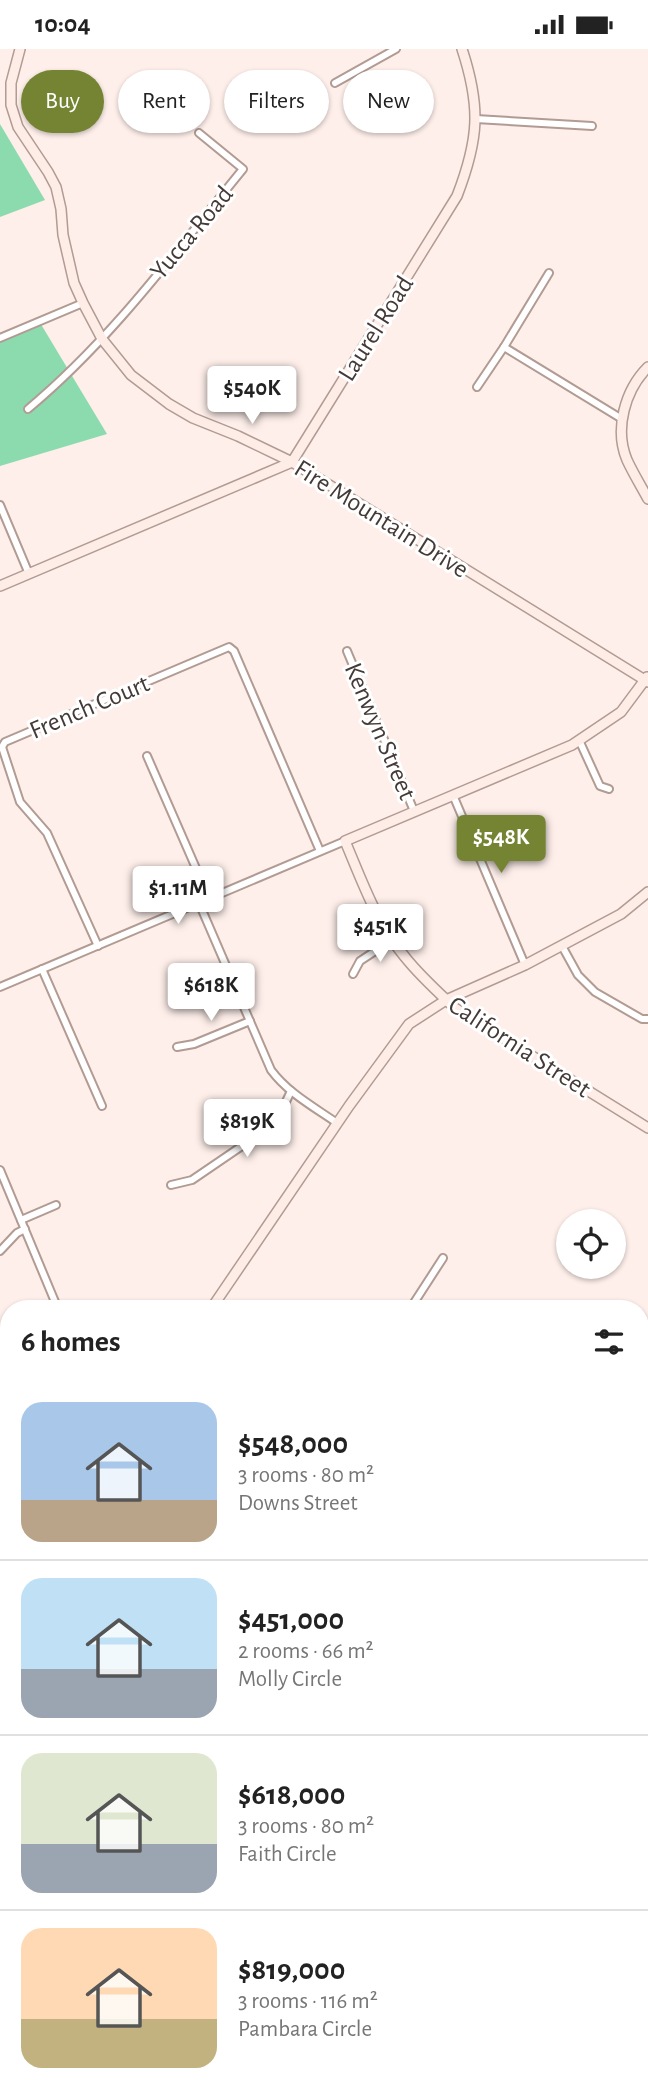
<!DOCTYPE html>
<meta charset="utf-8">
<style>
:root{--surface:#fff;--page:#f2f2f2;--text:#222;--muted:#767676;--line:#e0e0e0;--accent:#758432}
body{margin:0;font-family:"Alegreya Sans",sans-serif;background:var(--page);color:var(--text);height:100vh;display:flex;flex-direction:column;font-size:26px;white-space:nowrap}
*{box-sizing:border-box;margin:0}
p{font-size:23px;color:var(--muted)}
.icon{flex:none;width:38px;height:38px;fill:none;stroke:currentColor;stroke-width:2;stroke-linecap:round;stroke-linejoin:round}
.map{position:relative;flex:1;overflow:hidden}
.panel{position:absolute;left:0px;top:1251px;width:649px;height:800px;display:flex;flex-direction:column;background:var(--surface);border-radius:28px 28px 0 0;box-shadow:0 2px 5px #0004}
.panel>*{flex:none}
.guide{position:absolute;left:21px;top:21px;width:607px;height:63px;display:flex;gap:14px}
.tools{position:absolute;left:556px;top:1160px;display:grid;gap:14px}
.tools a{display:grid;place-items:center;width:70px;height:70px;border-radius:50%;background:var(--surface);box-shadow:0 2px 5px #0004;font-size:35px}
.price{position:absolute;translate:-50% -60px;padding:0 16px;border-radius:7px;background:#fff;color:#222;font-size:23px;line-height:46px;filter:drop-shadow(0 2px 4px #0008)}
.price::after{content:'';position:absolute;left:50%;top:42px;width:21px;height:16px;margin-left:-10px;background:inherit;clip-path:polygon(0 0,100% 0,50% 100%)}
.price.current{background:var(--accent);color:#fff}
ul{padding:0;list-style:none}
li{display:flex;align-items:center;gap:21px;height:175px;padding:0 21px}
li+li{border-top:2px solid var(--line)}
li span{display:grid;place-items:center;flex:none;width:196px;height:140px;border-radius:21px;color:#555}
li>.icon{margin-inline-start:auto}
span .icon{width:84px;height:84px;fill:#fffc;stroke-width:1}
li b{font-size:30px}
h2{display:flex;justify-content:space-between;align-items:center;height:84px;padding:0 21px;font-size:30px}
.tag{padding:0 24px;border-radius:32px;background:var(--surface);box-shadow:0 2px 5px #0004;font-size:24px;line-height:63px}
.tag.current{background:var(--accent);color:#fff}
.status{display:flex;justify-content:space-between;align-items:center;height:49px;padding:0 35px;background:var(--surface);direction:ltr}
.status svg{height:19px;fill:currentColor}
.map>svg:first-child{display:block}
.built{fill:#fce2d8}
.green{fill:#8cdbaf}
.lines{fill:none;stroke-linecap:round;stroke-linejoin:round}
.stream{stroke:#66e6fc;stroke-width:2.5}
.street-casing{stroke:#b19b93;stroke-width:10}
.secondary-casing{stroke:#b19b93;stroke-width:12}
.primary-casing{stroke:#ba9284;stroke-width:13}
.street{stroke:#fff;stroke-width:6}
.secondary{stroke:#feece7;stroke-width:9}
.primary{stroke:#fcdace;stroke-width:10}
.rail{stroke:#726763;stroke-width:2.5;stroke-dasharray:3.5 7;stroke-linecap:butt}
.labels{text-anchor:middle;stroke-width:6;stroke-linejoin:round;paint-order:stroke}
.street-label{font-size:26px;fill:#443a37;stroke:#fff}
</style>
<div class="status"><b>10:04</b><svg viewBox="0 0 49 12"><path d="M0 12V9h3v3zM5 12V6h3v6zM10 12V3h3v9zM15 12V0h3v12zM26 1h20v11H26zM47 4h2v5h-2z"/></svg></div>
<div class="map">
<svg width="648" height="2050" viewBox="0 0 648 2050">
<rect width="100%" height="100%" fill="#feefea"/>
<g class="built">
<polygon points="0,1580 9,1586 9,1718 0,1714"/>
<polygon points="548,2042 581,2042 591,2050 542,2050"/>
</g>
<g class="green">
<polygon points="0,75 45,151 0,168"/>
<polygon points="39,272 107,385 0,417 0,289"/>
</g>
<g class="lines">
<g class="stream">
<polyline points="0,1570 9,1576"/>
<polyline points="640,2008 648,2013"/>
</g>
<g class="street-casing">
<g id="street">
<polyline points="335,34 396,0"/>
<polyline points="476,70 592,77"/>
<polyline points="0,289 83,254"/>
<polyline points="504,298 622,370"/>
<polyline points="477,338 504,298 549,224"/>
<path d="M 28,360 C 111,291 175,203 243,120 L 199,84"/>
<polyline points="0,456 29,525"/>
<polyline points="347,602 414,762"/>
<polyline points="579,691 600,737 609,740"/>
<polyline points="147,707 209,849"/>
<polyline points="453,746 525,916"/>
<path d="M 199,854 L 271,1021 C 288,1044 314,1058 337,1074"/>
<polyline points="98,897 47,784 20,753 2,698 5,693 229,598 234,602 320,802"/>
<polyline points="562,897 578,926 595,943 642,970 648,970"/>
<polyline points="42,920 102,1057"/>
<polyline points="353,925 360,912 392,891"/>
<polyline points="0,938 345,792"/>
<polyline points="177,998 194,995 250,972"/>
<polyline points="0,1121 58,1260"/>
<polyline points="171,1136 192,1131 261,1084 282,1061 291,1042"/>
<polyline points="21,1171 56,1156"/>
<polyline points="0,1202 17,1184 25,1180"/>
<polyline points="410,1260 443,1209"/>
<polyline points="0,1812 9,1808"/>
<polyline points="149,2050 160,2042"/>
</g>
</g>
<g class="secondary-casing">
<g id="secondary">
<polyline points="20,0 11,34 11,56 18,78 48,123 56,138 61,160 63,186 74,234 83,254 102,290 131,326 169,355 193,369 238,387 292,413 648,633"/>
<path d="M 648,318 C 625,341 614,380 627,411 C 633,424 641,437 648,450"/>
<path d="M 0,537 L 292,413 L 457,147 C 479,90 481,58 462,0"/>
<path d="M 647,628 L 621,663 L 572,696 L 345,792 C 362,832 377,875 405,908 C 420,927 438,943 455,959 L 648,1079"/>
<polyline points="211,1260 349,1057 409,975 446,951 525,916 621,865 648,843"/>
<polyline points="640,1369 648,1357"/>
<polyline points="0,1510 9,1517"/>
<polyline points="640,1538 648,1540"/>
<polyline points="640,1610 648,1615"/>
<polyline points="0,1777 9,1789"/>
<polyline points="640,1978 648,1983"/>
<polyline points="0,2002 9,1998"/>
<polyline points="234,2042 251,2050"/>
<polyline points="68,2050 69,2042"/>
<polyline points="378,2050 384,2042"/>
</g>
</g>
<g class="primary-casing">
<g id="primary">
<polyline points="0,1733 9,1736"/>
<polyline points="609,2042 619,2050"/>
</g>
</g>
<use href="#street" class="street"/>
<use href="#secondary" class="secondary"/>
<use href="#primary" class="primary"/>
<g class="rail">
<polyline points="0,1550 9,1556"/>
<polyline points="640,2035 648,2040"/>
</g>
</g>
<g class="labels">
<g class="street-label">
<text transform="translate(191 183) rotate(-50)" y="9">Yucca Road</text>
<text transform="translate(375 279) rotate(-58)" y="9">Laurel Road</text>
<text transform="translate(382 469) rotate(32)" y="9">Fire Mountain Drive</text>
<text transform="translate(89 657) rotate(-23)" y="9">French Court</text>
<text transform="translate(381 682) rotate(67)" y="9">Kenwyn Street</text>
<text transform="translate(520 997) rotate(33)" y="9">California Street</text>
</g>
</g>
</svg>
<div class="tools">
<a><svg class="icon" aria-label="locate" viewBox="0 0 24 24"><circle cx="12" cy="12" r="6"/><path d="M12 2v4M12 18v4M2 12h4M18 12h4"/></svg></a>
</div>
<b class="price" style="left:252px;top:377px">$540K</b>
<b class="price current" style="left:501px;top:826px">$548K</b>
<b class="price" style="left:178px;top:877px">$1.11M</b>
<b class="price" style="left:380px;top:915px">$451K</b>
<b class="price" style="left:211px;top:974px">$618K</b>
<b class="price" style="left:247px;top:1110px">$819K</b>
<div class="guide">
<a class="tag current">Buy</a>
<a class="tag">Rent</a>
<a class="tag">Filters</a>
<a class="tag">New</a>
</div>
<section class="panel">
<h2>6 homes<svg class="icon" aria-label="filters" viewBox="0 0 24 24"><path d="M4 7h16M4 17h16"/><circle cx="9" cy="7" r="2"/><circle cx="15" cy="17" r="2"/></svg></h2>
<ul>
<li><span style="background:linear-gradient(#a9c7e8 70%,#b9a48a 0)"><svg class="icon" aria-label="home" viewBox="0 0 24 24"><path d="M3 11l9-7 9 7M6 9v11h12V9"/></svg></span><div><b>$548,000</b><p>3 rooms · 80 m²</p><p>Downs Street</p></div></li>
<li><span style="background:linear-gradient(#bfe0f5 65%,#9aa5b1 0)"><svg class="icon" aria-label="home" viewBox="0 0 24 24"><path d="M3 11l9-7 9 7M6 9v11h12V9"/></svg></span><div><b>$451,000</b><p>2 rooms · 66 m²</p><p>Molly Circle</p></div></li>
<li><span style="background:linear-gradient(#dfe7d0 65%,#9aa5b1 0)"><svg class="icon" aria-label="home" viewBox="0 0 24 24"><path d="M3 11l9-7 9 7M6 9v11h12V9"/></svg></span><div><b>$618,000</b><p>3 rooms · 80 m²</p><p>Faith Circle</p></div></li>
<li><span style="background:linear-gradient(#ffd9b3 65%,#c2b280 0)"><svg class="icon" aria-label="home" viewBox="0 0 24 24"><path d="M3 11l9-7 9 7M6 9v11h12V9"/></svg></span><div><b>$819,000</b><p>3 rooms · 116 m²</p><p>Pambara Circle</p></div></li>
</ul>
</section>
</div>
